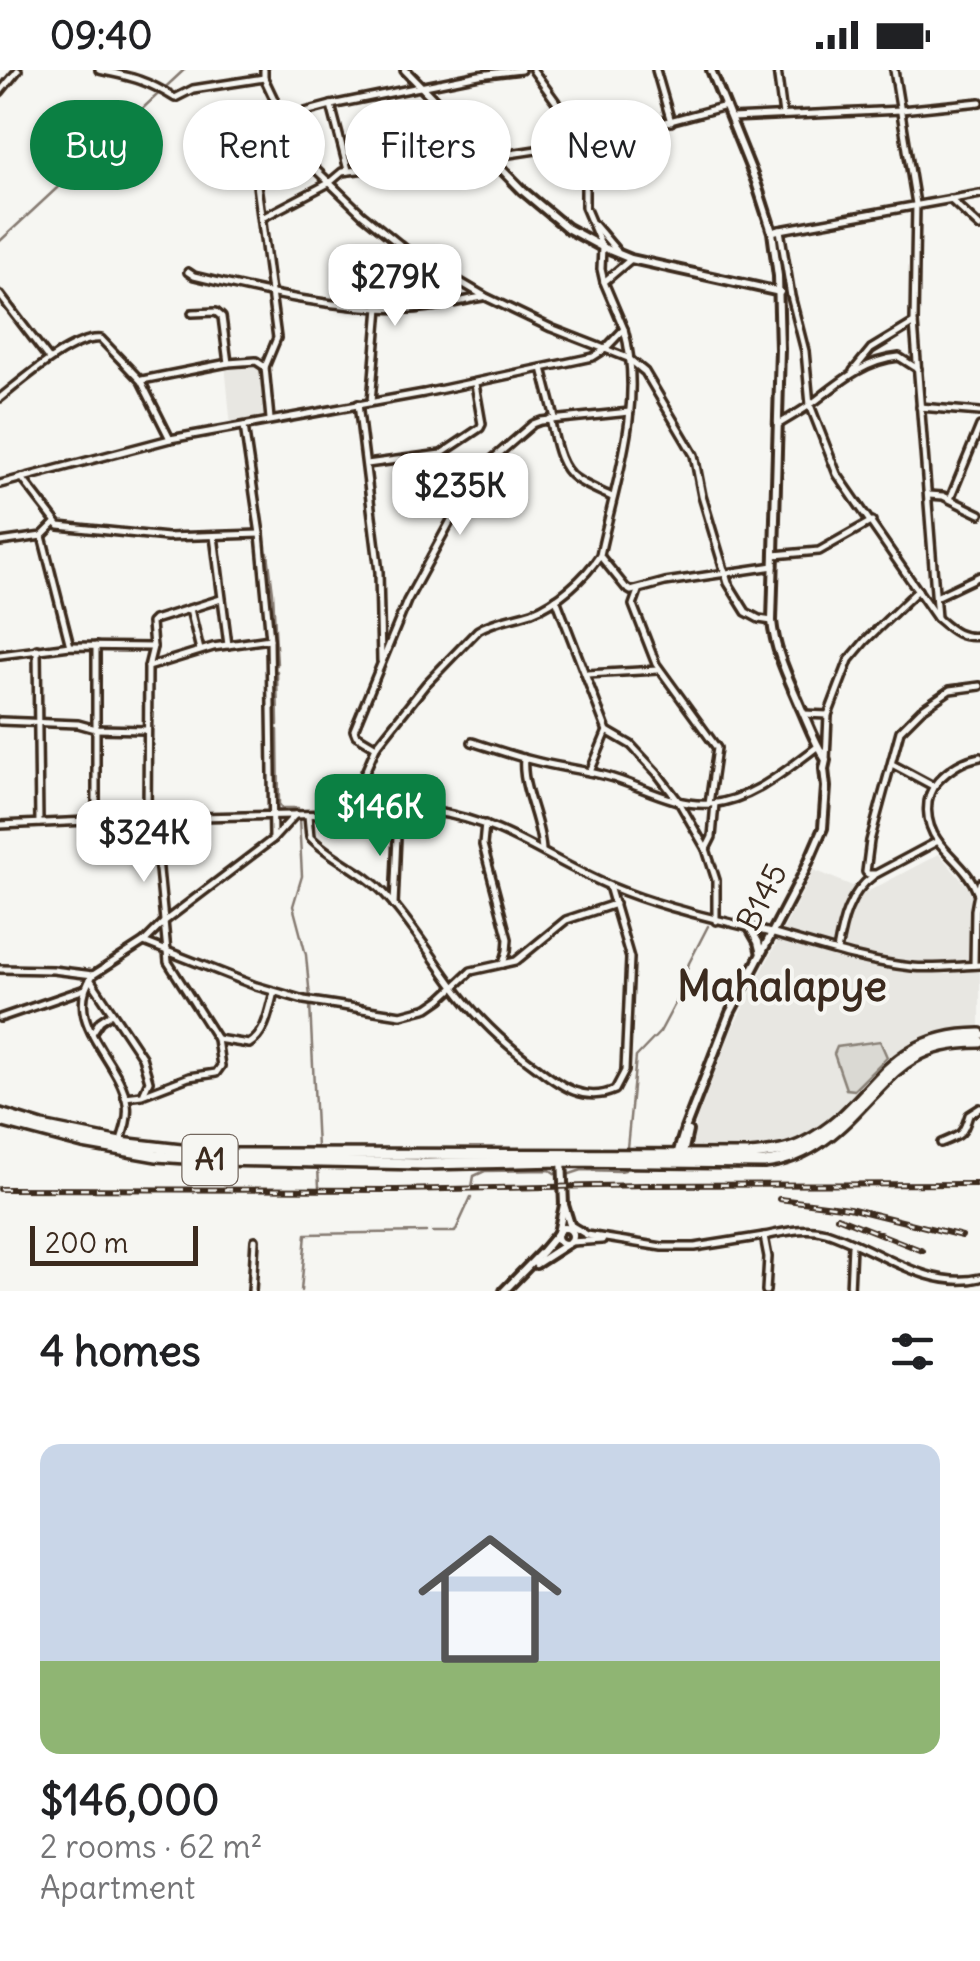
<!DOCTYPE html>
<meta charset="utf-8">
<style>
:root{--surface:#fff;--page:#f6f6f6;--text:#202124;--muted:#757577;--accent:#0b8043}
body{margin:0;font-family:Delius,sans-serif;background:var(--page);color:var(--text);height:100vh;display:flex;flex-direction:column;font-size:38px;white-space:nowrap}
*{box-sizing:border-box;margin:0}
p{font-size:32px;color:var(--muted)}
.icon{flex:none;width:55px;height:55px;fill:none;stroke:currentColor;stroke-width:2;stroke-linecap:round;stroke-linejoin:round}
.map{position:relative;height:1221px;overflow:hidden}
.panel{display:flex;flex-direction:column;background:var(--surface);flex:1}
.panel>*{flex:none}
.banner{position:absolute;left:30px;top:30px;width:920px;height:90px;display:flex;gap:20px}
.scale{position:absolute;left:30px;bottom:25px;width:168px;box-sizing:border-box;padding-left:10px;border:5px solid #3b2a1e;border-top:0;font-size:28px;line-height:35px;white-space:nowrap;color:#3b2a1e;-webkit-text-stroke:8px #f6f6f2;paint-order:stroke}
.price{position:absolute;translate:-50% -85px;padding:0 22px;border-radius:20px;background:#fff;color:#222;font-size:32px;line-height:65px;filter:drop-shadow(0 2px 5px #0008)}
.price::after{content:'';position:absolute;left:50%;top:60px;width:30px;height:22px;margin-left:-15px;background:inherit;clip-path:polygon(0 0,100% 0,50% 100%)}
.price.active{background:var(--accent);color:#fff}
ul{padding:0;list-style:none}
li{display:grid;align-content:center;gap:20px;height:530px;padding:0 40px}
li span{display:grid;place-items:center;height:310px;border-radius:20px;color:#555}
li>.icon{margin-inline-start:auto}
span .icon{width:180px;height:180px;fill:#fffc;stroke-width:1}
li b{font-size:42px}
h2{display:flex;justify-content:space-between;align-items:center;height:120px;padding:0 40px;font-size:42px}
.chip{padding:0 35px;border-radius:45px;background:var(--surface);box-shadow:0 2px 8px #0004;font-size:35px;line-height:90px}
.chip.active{background:var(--accent);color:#fff}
.status{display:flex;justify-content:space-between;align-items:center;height:70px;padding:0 50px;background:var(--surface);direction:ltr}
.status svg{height:28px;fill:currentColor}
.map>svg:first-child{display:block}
.built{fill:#e8e7e2}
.green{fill:#dad9d3;stroke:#8a8278;stroke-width:2.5}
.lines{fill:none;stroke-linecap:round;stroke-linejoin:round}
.stream{stroke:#857a71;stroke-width:2.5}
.street-casing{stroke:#3b2a1e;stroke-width:12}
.secondary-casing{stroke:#3b2a1e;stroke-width:14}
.highway-casing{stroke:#3b2a1e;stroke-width:16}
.street{stroke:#f6f6f2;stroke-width:5}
.secondary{stroke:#f6f6f2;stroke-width:6}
.highway{stroke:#f6f6f2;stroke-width:9}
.rail-casing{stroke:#3b2a1e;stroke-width:6}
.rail{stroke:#f6f6f2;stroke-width:2.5;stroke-dasharray:8;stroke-linecap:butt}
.labels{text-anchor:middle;stroke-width:8;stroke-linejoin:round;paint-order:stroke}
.shield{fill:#f6f6f2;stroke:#73675e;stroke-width:2.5}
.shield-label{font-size:30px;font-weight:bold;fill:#3b2a1e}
.street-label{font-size:32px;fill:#3b2a1e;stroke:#f6f6f2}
.district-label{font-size:42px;font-weight:bold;fill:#3b2a1e;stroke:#f6f6f2}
</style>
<div class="status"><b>09:40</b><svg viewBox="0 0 49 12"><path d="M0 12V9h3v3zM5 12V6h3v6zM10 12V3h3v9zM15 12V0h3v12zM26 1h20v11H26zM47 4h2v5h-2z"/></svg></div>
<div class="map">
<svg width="980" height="1221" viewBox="0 0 980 1221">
<rect width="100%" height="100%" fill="#f6f6f2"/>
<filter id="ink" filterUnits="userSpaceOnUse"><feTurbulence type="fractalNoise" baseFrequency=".01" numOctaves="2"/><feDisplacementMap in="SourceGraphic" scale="20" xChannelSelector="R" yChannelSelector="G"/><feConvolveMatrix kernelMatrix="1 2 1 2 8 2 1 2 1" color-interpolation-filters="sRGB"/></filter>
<g filter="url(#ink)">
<g class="built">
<polygon points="256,291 265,297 270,349 231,358 225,294"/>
<polygon points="939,784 980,831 980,969 923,977 854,1038 789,1083 765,1089 690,1089 697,1048 732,959 814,800 867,822"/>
</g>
<polygon class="green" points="880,971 887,987 854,1020 846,1019 834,984 837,977"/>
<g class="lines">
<g class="stream">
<polyline points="0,171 184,0"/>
<polyline points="268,483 273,523 277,595"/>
<polyline points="277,601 278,655"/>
<polyline points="278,660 279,734 282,738 298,738"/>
<polyline points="299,749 302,806 293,836 306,885 310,928"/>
<polyline points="310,934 317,1078"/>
<polyline points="627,1078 636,987 660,962 676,932 689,893 708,856"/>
<polyline points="318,1097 319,1117"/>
<polyline points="567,1105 582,1100 620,1101 625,1100 625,1098"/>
<polyline points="472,1117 474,1106 485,1101 550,1100 559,1106"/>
<polyline points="432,1162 455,1162 471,1127"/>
<polyline points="301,1221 306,1164 426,1162"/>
</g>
<g class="street-casing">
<g id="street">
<path d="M 99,0 C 132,7 147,10 175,28 L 193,19 L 264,8"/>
<polyline points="264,0 264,8 283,48 309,93 362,144 409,182 486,227 551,258 628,288 645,302 694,385 702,426 728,513 746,542 759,549 772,551"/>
<polyline points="656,0 671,52"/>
<polyline points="777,0 783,45"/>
<polyline points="894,0 916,134 914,253 937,548"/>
<polyline points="0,22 18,0"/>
<polyline points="331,35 348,100"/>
<polyline points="283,48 331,35 479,5 521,0"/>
<polyline points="731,48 901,40 980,32"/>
<polyline points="251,69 277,268 265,297 270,349"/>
<polyline points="490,87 595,71 726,36"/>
<polyline points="950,129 980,157"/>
<polyline points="262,148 329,113 342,102 485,84"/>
<polyline points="595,155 617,181"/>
<polyline points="780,160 980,124"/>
<path d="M 772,162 L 780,160 L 791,226 L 805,281 L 810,335 L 837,404 L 937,548 C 951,560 960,569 980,566"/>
<path d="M 188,202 L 194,206 C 264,223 334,239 407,239 C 432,239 458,231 483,227"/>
<polyline points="604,212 631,189"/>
<polyline points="0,225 49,289"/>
<polyline points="192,243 216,242 222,247 228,293"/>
<polyline points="542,298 555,348"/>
<polyline points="853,301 871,279 914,253"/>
<polyline points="142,310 228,293 256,291 265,297"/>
<path d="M 0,328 C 23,310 72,266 101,269 L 141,311 L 170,369"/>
<polyline points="371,332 379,237 409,183"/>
<polyline points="358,334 379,502 381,591"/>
<polyline points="920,337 980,342"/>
<path d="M 550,349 C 555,368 558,396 575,408 C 586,416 600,421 612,427"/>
<path d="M 779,354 C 791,347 803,340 814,332 C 840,312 865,290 899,287 L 918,299"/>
<polyline points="244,356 260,464 270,569 273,769"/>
<polyline points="367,394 441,384 480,358 482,354 475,314"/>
<polyline points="22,408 59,456 167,467 260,464"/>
<polyline points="0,414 170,369 424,323 593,287 604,280 624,259 604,212 601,199 602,177 585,137 585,106 575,73 556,32 533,0"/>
<polyline points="929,425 943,426 980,444"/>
<polyline points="950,429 980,356"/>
<polyline points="42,466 70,576"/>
<polyline points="214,466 228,575"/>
<polyline points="0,472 42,466 55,453"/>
<polyline points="774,485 819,481 872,451"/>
<polyline points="600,486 626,518 631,521 665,512 774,496"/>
<polyline points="638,521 633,535 656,594 717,678 709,734"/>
<polyline points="936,527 980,506"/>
<polyline points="556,529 607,661 631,675 657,703 679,732 706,779 716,810 716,851"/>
<polyline points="190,539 200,580"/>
<polyline points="37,579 39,753"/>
<polyline points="0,585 70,576 153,577"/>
<polyline points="148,597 213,577 270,569"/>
<polyline points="587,604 658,600"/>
<polyline points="804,644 828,645"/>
<polyline points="0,651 78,654 96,659 146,660"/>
<path d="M 472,672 C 491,678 511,685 531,690 C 556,697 581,699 606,706 C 640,715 674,737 710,734 C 752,730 785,701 817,677"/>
<polyline points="376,677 356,665 354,660 407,531 474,408 481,399 533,354 541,351 630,342"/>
<path d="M 524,688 C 521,719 541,749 542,781"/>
<polyline points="826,690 828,645 849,590 865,571 918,520"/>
<polyline points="892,694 933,716"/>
<polyline points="590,702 607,661"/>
<path d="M 357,743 L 363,707 L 376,677 L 426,614 L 478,560 C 494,550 514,548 532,542 C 558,532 585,508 600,485 C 615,413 645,334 624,259"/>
<path d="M 308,745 L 310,767 C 331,789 363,800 383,822 C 420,861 444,911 481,949 C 499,968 518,984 539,999 C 562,1017 585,1033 615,1020 L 625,1001 L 630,888 L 609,816"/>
<polyline points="147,748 148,597 153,577 151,553 154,550 221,529"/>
<polyline points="96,750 96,576"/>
<polyline points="485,754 483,775 508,869 507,881 503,894"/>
<path d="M 0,755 L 154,748 L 436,742 C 506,753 548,790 610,816 C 660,837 712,848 763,861 C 812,874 861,892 912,897 C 935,899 957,896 980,895"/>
<polyline points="938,771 876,804 868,804 866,802 870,771 900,661 921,640 950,620 980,616"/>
<polyline points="706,779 712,767 715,733"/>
<path d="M 977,822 C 969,800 951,789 938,771 C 925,753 923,727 938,711 C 950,698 963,690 980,687"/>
<polyline points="394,835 398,743"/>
<polyline points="144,872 256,916 304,930 401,945 428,938 441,929 471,901 516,891 566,850 615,834"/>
<path d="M 837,881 C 842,853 848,824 873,806"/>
<polyline points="974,895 975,840 980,813"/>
<polyline points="0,899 53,900 93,905 144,872 165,851 273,769 295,745"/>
<path d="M 93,905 C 60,951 121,990 127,1034 C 129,1047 124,1061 120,1073"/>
<polyline points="90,909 142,987 149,1011 144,1022"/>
<polyline points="0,948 85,919"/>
<polyline points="92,963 100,951 112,943"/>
<path d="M 217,969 L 249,974 C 266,964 269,940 274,922"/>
<polyline points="125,1027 142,1025 189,1007 216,1003 221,996 217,969 168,892 154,748"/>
<path d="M 941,1073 C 961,1065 963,1065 969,1045 L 980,1038"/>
<polyline points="572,1156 587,1165 662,1177 695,1177 764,1166 768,1187 766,1221"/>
<path d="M 764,1166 C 785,1162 805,1156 826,1162 C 875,1177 927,1221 980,1208"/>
<polyline points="571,1172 602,1170"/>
<polyline points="252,1221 255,1170"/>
<polyline points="850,1221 852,1175"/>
</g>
</g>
<g class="secondary-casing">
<g id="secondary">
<polyline points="405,0 523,121 567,158 602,177 631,189 780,222"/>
<polyline points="750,858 758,872 761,884"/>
<polyline points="562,1087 564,1135 573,1164"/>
<path d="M 676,1088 L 685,1059 L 730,943 L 804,802 L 823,758 L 826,717 L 824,699 L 826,690 C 815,673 809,656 801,638 C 789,609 775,582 772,551 L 780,279 L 778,206 L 772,162 L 756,112 L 711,0"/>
<polyline points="682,1088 688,1061"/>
<circle cx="565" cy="1166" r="8"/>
<polyline points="536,1194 567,1174"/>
<polyline points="504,1221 542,1182 558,1163 564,1135"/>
</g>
</g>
<g class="highway-casing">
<g id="highway">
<path d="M 0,1044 L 42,1057 L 120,1073 L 216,1084 L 750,1085 C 769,1083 787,1082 804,1073 C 877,1037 880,965 980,964"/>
<path d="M 0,1051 L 83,1073 L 157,1086 L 214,1090 L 424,1094 L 562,1091 L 764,1093 C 812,1088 841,1057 872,1024 C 885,1011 897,997 913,988 C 932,976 957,972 980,972"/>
</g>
</g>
<use href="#street" class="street"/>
<use href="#secondary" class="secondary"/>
<use href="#highway" class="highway"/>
<g class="rail-casing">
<g id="rail">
<polyline points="0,1119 397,1120 645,1115 980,1114"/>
<polyline points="779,1129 849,1138 962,1166"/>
<polyline points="837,1147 923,1181"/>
</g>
</g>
<use href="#rail" class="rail"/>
</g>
</g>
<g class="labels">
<rect class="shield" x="182.5" y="1065" width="55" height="50" rx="8"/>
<g class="shield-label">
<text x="210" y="1100">A1</text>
</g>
<g class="street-label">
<text transform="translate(762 827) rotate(-63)" y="11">B145</text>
</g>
<g class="district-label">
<text x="782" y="931">Mahalapye</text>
</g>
</g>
</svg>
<div class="scale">200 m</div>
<b class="price" style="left:395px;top:259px">$279K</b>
<b class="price" style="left:460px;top:468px">$235K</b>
<b class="price active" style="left:380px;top:789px">$146K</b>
<b class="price" style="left:144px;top:815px">$324K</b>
<div class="banner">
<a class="chip active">Buy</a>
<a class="chip">Rent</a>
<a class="chip">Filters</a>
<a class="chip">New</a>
</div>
</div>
<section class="panel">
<h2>4 homes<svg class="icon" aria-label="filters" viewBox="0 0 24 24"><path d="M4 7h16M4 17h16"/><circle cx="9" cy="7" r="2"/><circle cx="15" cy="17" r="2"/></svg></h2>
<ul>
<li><span style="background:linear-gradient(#c9d6e8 70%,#8fb573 0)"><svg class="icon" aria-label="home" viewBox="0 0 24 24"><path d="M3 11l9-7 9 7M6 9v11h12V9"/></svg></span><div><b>$146,000</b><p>2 rooms · 62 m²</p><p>Apartment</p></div></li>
</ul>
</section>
